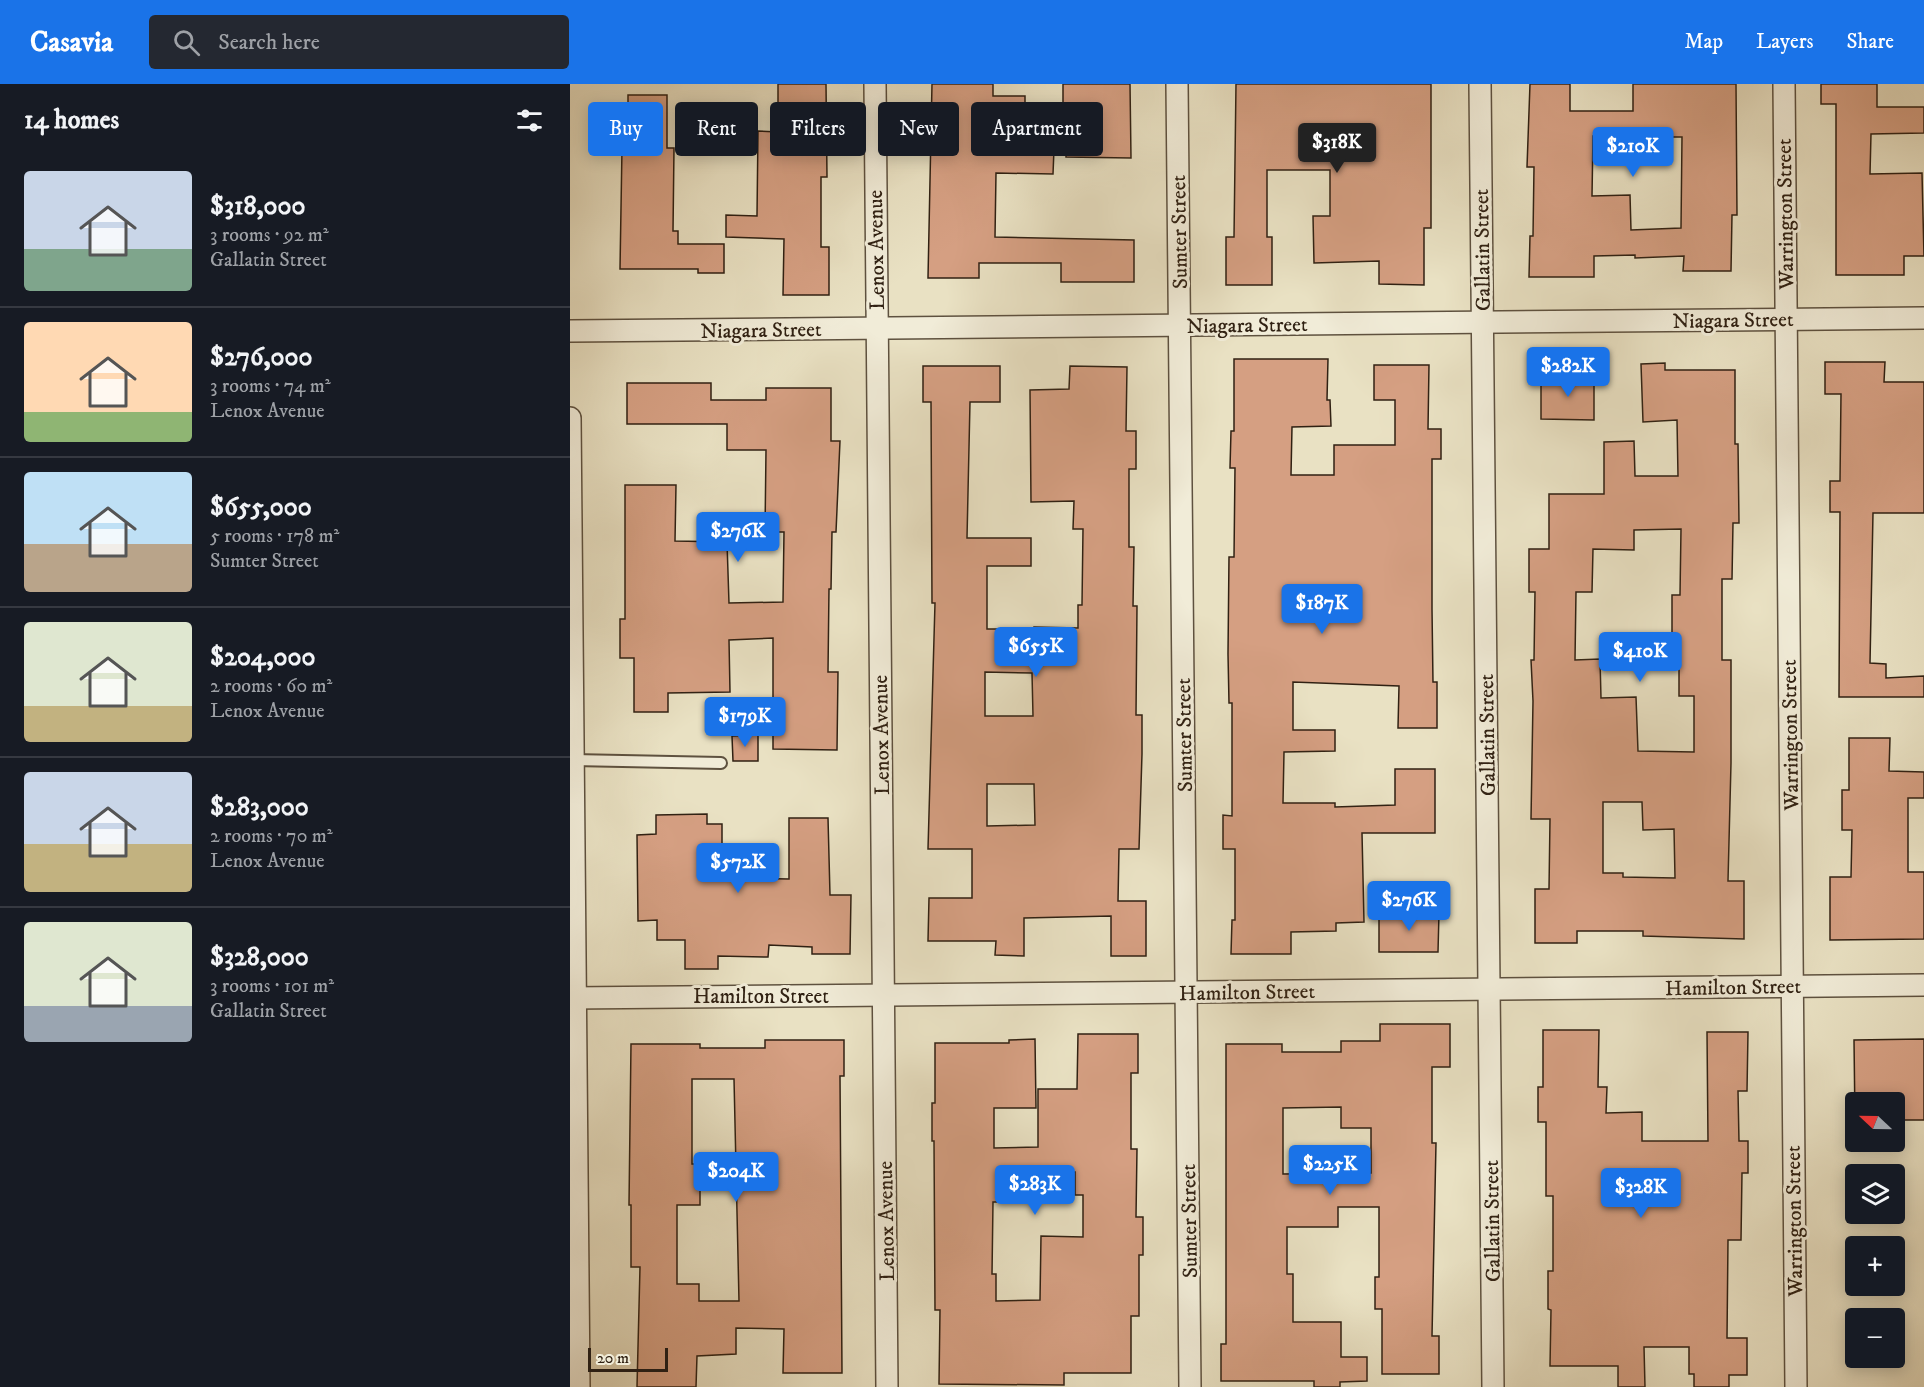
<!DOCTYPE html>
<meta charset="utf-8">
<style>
:root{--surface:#171b24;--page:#242831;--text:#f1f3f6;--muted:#9ea1a6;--line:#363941;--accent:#1a73e8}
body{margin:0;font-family:"IM FELL DW Pica",serif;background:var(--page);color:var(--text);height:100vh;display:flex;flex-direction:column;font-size:22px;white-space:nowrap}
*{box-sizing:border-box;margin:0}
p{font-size:20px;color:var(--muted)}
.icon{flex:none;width:33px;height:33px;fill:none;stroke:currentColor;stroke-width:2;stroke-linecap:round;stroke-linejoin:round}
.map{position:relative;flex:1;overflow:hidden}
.panel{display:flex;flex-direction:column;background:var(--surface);width:570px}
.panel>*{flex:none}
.hud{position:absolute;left:18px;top:18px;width:570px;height:54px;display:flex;gap:12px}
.needle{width:39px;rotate:292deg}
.controls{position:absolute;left:1275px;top:1008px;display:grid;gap:12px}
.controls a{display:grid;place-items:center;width:60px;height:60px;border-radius:6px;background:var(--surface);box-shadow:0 3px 15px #0003;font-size:30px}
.scale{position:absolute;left:18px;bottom:15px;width:80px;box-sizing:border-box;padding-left:6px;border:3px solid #302113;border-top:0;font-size:16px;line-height:21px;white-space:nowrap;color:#302113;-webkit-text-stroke:4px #f1ecd8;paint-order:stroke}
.price{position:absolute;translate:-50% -51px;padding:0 14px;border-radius:6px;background:var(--accent);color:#fff;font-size:20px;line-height:39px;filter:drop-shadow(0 2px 3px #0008)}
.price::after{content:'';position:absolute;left:50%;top:36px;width:18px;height:14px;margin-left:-9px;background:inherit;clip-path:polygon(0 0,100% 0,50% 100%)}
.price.on{background:#222;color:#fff}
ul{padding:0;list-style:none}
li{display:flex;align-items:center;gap:18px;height:150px;padding:0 24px}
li+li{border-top:2px solid var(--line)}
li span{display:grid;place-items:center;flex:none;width:168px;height:120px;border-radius:6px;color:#555}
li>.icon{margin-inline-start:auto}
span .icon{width:72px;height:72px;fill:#fffc;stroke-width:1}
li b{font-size:26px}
h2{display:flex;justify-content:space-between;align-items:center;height:72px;padding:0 24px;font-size:26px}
.pill{padding:0 21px;border-radius:6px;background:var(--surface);box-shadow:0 3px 15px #0003;font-size:21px;line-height:54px}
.pill.on{background:var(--accent);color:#fff}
header{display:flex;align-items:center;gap:36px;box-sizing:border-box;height:84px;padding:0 30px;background:var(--accent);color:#fff}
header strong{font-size:28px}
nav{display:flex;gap:33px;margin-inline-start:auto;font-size:21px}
.search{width:420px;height:54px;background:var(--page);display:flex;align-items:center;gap:15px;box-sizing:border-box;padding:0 21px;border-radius:6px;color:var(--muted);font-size:22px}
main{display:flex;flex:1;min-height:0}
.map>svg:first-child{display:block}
.building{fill:#d59f82;stroke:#302113;stroke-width:1.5;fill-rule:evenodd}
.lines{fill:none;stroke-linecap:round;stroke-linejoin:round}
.service-casing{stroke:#5e513f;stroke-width:14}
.minor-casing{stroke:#5e513f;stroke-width:24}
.service{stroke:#f1ecd8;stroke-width:10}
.minor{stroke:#f1ecd8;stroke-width:21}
.labels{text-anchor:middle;stroke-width:6;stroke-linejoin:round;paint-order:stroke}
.street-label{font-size:21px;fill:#302113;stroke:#f1ecd8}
</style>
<header>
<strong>Casavia</strong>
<div class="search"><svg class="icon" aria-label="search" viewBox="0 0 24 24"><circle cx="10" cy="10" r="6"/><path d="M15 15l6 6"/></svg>Search here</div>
<nav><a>Map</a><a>Layers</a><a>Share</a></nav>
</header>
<main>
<section class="panel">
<h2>14 homes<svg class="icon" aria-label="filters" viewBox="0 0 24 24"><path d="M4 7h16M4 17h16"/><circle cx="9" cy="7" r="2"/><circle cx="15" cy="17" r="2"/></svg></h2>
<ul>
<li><span style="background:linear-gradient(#c9d6e8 65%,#7fa58c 0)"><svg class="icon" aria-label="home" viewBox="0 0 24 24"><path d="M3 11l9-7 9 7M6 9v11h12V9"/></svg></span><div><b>$318,000</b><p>3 rooms · 92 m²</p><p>Gallatin Street</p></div></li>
<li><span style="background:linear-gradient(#ffd9b3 75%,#8fb573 0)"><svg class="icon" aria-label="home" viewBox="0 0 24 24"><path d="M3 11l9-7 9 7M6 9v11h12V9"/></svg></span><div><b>$276,000</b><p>3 rooms · 74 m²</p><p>Lenox Avenue</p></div></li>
<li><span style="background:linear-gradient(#bfe0f5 60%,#b9a48a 0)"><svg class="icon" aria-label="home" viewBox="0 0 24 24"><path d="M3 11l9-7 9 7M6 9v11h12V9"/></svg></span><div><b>$655,000</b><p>5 rooms · 178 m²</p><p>Sumter Street</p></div></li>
<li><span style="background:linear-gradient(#dfe7d0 70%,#c2b280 0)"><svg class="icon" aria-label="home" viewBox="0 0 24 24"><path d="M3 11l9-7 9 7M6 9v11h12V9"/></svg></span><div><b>$204,000</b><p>2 rooms · 60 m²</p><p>Lenox Avenue</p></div></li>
<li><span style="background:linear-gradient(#c9d6e8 60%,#c2b280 0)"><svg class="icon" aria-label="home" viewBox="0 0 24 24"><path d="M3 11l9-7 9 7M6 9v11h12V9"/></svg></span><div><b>$283,000</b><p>2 rooms · 70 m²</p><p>Lenox Avenue</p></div></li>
<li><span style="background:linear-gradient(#dfe7d0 70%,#9aa5b1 0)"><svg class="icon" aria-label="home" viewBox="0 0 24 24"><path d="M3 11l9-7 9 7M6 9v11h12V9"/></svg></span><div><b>$328,000</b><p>3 rooms · 101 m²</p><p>Gallatin Street</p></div></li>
</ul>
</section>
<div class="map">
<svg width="1354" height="1303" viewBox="0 0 1354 1303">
<rect width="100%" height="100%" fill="#e9e1c3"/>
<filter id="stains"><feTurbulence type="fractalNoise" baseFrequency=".00333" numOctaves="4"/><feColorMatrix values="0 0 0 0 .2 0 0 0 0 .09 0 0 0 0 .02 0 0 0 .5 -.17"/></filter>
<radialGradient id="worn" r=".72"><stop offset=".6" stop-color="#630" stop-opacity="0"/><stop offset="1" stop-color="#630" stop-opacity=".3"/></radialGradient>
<g class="building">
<polygon points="208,0 256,0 257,93 251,93 251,163 259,163 259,211 213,211 214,155 156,153 156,131 187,132 188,47 208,48"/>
<polygon points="362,0 423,0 423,12 455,12 455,64 484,65 483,90 426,89 425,153 564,156 564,198 491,198 491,179 409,179 409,194 358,194"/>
<polygon points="493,0 560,0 561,74 496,73 496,24 493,24"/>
<polygon points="666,0 861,0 861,144 854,144 854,201 809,200 809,177 744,179 743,132 760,132 760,86 697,86 697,153 702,153 702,201 656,201 656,153 664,153"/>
<path d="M 960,0 L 1000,0 L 1000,27 L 1063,27 L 1063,0 L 1166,0 L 1167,131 L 1162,131 L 1161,187 L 1113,187 L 1114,172 L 1065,174 L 1065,171 L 1024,172 L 1024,193 L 959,193 L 960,152 L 963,152 L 964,83 L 957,83 ZM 1063,51 L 1063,53 L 1112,53 L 1111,144 L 1061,146 L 1060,111 L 1022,112 L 1023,52 Z"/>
<polygon points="1251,0 1307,0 1307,23 1354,23 1354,49 1301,50 1300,90 1352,89 1354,172 1334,172 1334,191 1266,191 1266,20 1251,20"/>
<polygon points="58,11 97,11 97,64 104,64 103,147 108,147 108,160 154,160 154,189 128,189 128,185 50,185 52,64 58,64"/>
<polygon points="664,275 758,275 757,316 760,316 761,342 722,343 721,391 764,391 764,361 825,361 825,316 804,316 804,281 859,281 858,345 871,345 871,375 862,375 862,525 863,598 867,598 867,644 828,644 829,602 723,598 723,646 765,646 765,667 714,668 713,719 765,719 765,723 825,721 825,685 865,685 865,749 792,749 794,838 766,839 766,847 721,848 721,870 661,870 662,836 665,836 665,765 653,765 653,731 662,732 662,619 659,619 658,570 659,473 664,473 665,384 660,384 661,347 664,347"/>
<polygon points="1255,278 1315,278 1314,298 1354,298 1354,429 1303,429 1300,579 1316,580 1316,594 1354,592 1354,613 1269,613 1270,428 1260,428 1260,397 1270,397 1271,310 1255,310"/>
<path d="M 1095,279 L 1095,286 L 1165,286 L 1165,360 L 1168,360 L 1169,439 L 1163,439 L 1162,495 L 1152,495 L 1152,576 L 1161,576 L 1161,679 L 1158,797 L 1174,797 L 1174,855 L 1073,852 L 1073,847 L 1007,847 L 1007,859 L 965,859 L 965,805 L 979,805 L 980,735 L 961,735 L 963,617 L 961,576 L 964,576 L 965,508 L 959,508 L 959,465 L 979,465 L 979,410 L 1034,410 L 1034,358 L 1064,357 L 1065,392 L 1108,392 L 1107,336 L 1073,338 L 1071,280 ZM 1111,445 L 1110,511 L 1102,511 L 1102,568 L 1109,568 L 1109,612 L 1124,612 L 1124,668 L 1068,667 L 1066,613 L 1031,614 L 1030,575 L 1005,576 L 1006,508 L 1022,508 L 1023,465 L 1064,466 L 1064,446 ZM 1033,718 L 1072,718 L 1073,746 L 1104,745 L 1105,794 L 1053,793 L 1053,789 L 1033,789 Z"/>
<path d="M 353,282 L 430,282 L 430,318 L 400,318 L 397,454 L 461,454 L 461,482 L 417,482 L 417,545 L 464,545 L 464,543 L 508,544 L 508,521 L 512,521 L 513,445 L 503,445 L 504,417 L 461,418 L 460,306 L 499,305 L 500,282 L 557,283 L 556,347 L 566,347 L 566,385 L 559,385 L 559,463 L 564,463 L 563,522 L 567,522 L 566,631 L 572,631 L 572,670 L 569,765 L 549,765 L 548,817 L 576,817 L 576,872 L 541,872 L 541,832 L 454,834 L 454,872 L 425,871 L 426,857 L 358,857 L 359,814 L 402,814 L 402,765 L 358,765 L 365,519 L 362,519 L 361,318 L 353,318 ZM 415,588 L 462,589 L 463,632 L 415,632 ZM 417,700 L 464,700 L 465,741 L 417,742 Z"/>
<polygon points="971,293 1024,293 1024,336 971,335"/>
<polygon points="57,299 141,299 141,316 196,316 196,304 261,304 261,357 270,357 266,448 262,448 261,505 259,505 258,588 268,588 267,666 203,665 203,554 159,556 160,608 98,609 98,628 64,628 64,574 50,574 50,535 55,535 55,401 106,401 105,457 157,458 159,519 213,518 214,448 195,448 196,366 157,366 157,340 57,340"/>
<polygon points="188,651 188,677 163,677 162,652"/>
<polygon points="1279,654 1320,654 1319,687 1354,688 1354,714 1338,714 1338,788 1354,788 1354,855 1260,856 1260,793 1281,793 1282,746 1272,746 1272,706 1279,706"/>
<polygon points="137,730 137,740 152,740 152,771 159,771 159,794 219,795 219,734 258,734 260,811 281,811 280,870 242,870 242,863 199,861 198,873 148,872 148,885 115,885 115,856 87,856 87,836 68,837 67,751 86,750 86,731"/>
<polygon points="809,829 869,829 868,868 809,868"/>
<path d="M 810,940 L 880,940 L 880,983 L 862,983 L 862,1059 L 866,1059 L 862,1252 L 869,1252 L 869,1290 L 812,1290 L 812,1225 L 805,1225 L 805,1193 L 809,1193 L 809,1123 L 768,1123 L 768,1143 L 717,1143 L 717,1190 L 723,1190 L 723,1238 L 771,1238 L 771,1273 L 797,1273 L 797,1297 L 770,1298 L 770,1303 L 744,1303 L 744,1297 L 651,1297 L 651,1260 L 656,1260 L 656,960 L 712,960 L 712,968 L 771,968 L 771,957 L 810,957 ZM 771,1023 L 771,1044 L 801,1044 L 801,1089 L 713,1090 L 713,1024 Z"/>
<polygon points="973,946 1029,946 1028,1003 1037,1003 1036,1029 1072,1028 1072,1057 1138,1057 1137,948 1178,948 1177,1007 1168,1007 1169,1057 1178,1057 1178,1089 1172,1089 1171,1156 1158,1156 1157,1254 1177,1254 1177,1291 1159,1291 1159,1303 1124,1303 1124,1290 1119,1290 1119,1263 1074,1263 1075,1303 1048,1303 1048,1282 980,1282 981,1226 978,1225 978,1187 983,1187 983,1112 976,1112 976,1038 968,1038 968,1003 973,1003"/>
<path d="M 508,950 L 568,950 L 568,989 L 561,989 L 561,1065 L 567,1065 L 566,1133 L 573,1133 L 573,1171 L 569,1171 L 569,1232 L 561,1232 L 561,1289 L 494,1289 L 494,1301 L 369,1300 L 370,1226 L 365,1226 L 364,1057 L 362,1057 L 362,1019 L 365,1019 L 365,959 L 439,959 L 439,956 L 465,955 L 466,1024 L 424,1024 L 424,1064 L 468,1063 L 468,1005 L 507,1005 ZM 505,1088 L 505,1111 L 513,1111 L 513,1153 L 471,1152 L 470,1216 L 426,1217 L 426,1190 L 422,1190 L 423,1118 L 427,1118 L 427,1091 Z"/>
<polygon points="1354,955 1354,1036 1324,1036 1324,1018 1286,1018 1285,1037 1284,956"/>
<path d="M 195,956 L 274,956 L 274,992 L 270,992 L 272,1289 L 213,1289 L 214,1245 L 166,1244 L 166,1270 L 127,1272 L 126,1303 L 67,1303 L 70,1183 L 61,1183 L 61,1121 L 59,1121 L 61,960 L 130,960 L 130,964 L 195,964 ZM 122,995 L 164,995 L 169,1217 L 129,1217 L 129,1200 L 107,1200 L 107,1121 L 130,1121 L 130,1080 L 122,1080 Z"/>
</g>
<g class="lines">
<g class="service-casing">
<polyline id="service" points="3,676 151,679"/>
</g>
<g class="minor-casing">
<g id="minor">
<polyline points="305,0 317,1303"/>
<polyline points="607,0 620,1303"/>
<polyline points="910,0 923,1303"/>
<polyline points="1214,0 1226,1303"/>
<polyline points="0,247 1354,234"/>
<polyline points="0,334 9,1303"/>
<polyline points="0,914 1354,901"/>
</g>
</g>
<use href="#service" class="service"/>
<use href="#minor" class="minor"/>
</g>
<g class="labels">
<g class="street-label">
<text transform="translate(1215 130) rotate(-91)" y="7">Warrington Street</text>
<text transform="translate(609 148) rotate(-91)" y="7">Sumter Street</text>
<text transform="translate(306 166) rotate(-91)" y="7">Lenox Avenue</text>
<text transform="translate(912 166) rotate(-91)" y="7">Gallatin Street</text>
<text transform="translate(1163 236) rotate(-1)" y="7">Niagara Street</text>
<text transform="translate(677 241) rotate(-1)" y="7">Niagara Street</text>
<text transform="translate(191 246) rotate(-1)" y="7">Niagara Street</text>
<text transform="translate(311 651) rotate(-91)" y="7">Lenox Avenue</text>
<text transform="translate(614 651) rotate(-91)" y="7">Sumter Street</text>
<text transform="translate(917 651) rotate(-91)" y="7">Gallatin Street</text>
<text transform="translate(1220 651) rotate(-91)" y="7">Warrington Street</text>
<text transform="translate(1163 903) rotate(-1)" y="7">Hamilton Street</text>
<text transform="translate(677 908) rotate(-1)" y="7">Hamilton Street</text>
<text x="191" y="919">Hamilton Street</text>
<text transform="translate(316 1137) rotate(-91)" y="7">Lenox Avenue</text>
<text transform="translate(619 1137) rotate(-91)" y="7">Sumter Street</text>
<text transform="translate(922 1137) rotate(-91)" y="7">Gallatin Street</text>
<text transform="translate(1224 1137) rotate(-91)" y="7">Warrington Street</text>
</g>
</g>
<rect width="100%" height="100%" filter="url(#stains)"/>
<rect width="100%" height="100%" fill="url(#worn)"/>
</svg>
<div class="controls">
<a><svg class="needle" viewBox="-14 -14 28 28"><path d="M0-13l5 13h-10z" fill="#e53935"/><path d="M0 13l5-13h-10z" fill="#9ea1a6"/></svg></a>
<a><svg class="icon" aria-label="layers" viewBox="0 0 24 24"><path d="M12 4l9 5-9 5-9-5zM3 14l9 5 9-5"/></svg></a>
<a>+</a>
<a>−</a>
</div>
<div class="scale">20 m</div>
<b class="price on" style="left:767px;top:90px">$318K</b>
<b class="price" style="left:1063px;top:94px">$210K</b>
<b class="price" style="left:998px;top:314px">$282K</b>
<b class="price" style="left:168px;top:479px">$276K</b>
<b class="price" style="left:752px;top:551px">$187K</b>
<b class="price" style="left:466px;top:594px">$655K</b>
<b class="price" style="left:1070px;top:599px">$410K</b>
<b class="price" style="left:175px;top:664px">$179K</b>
<b class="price" style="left:168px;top:810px">$572K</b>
<b class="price" style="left:839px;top:848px">$276K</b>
<b class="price" style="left:760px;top:1112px">$225K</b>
<b class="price" style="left:166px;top:1119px">$204K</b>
<b class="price" style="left:465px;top:1132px">$283K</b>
<b class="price" style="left:1071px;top:1135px">$328K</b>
<div class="hud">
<a class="pill on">Buy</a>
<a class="pill">Rent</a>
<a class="pill">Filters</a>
<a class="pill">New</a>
<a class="pill">Apartment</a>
</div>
</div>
</main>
